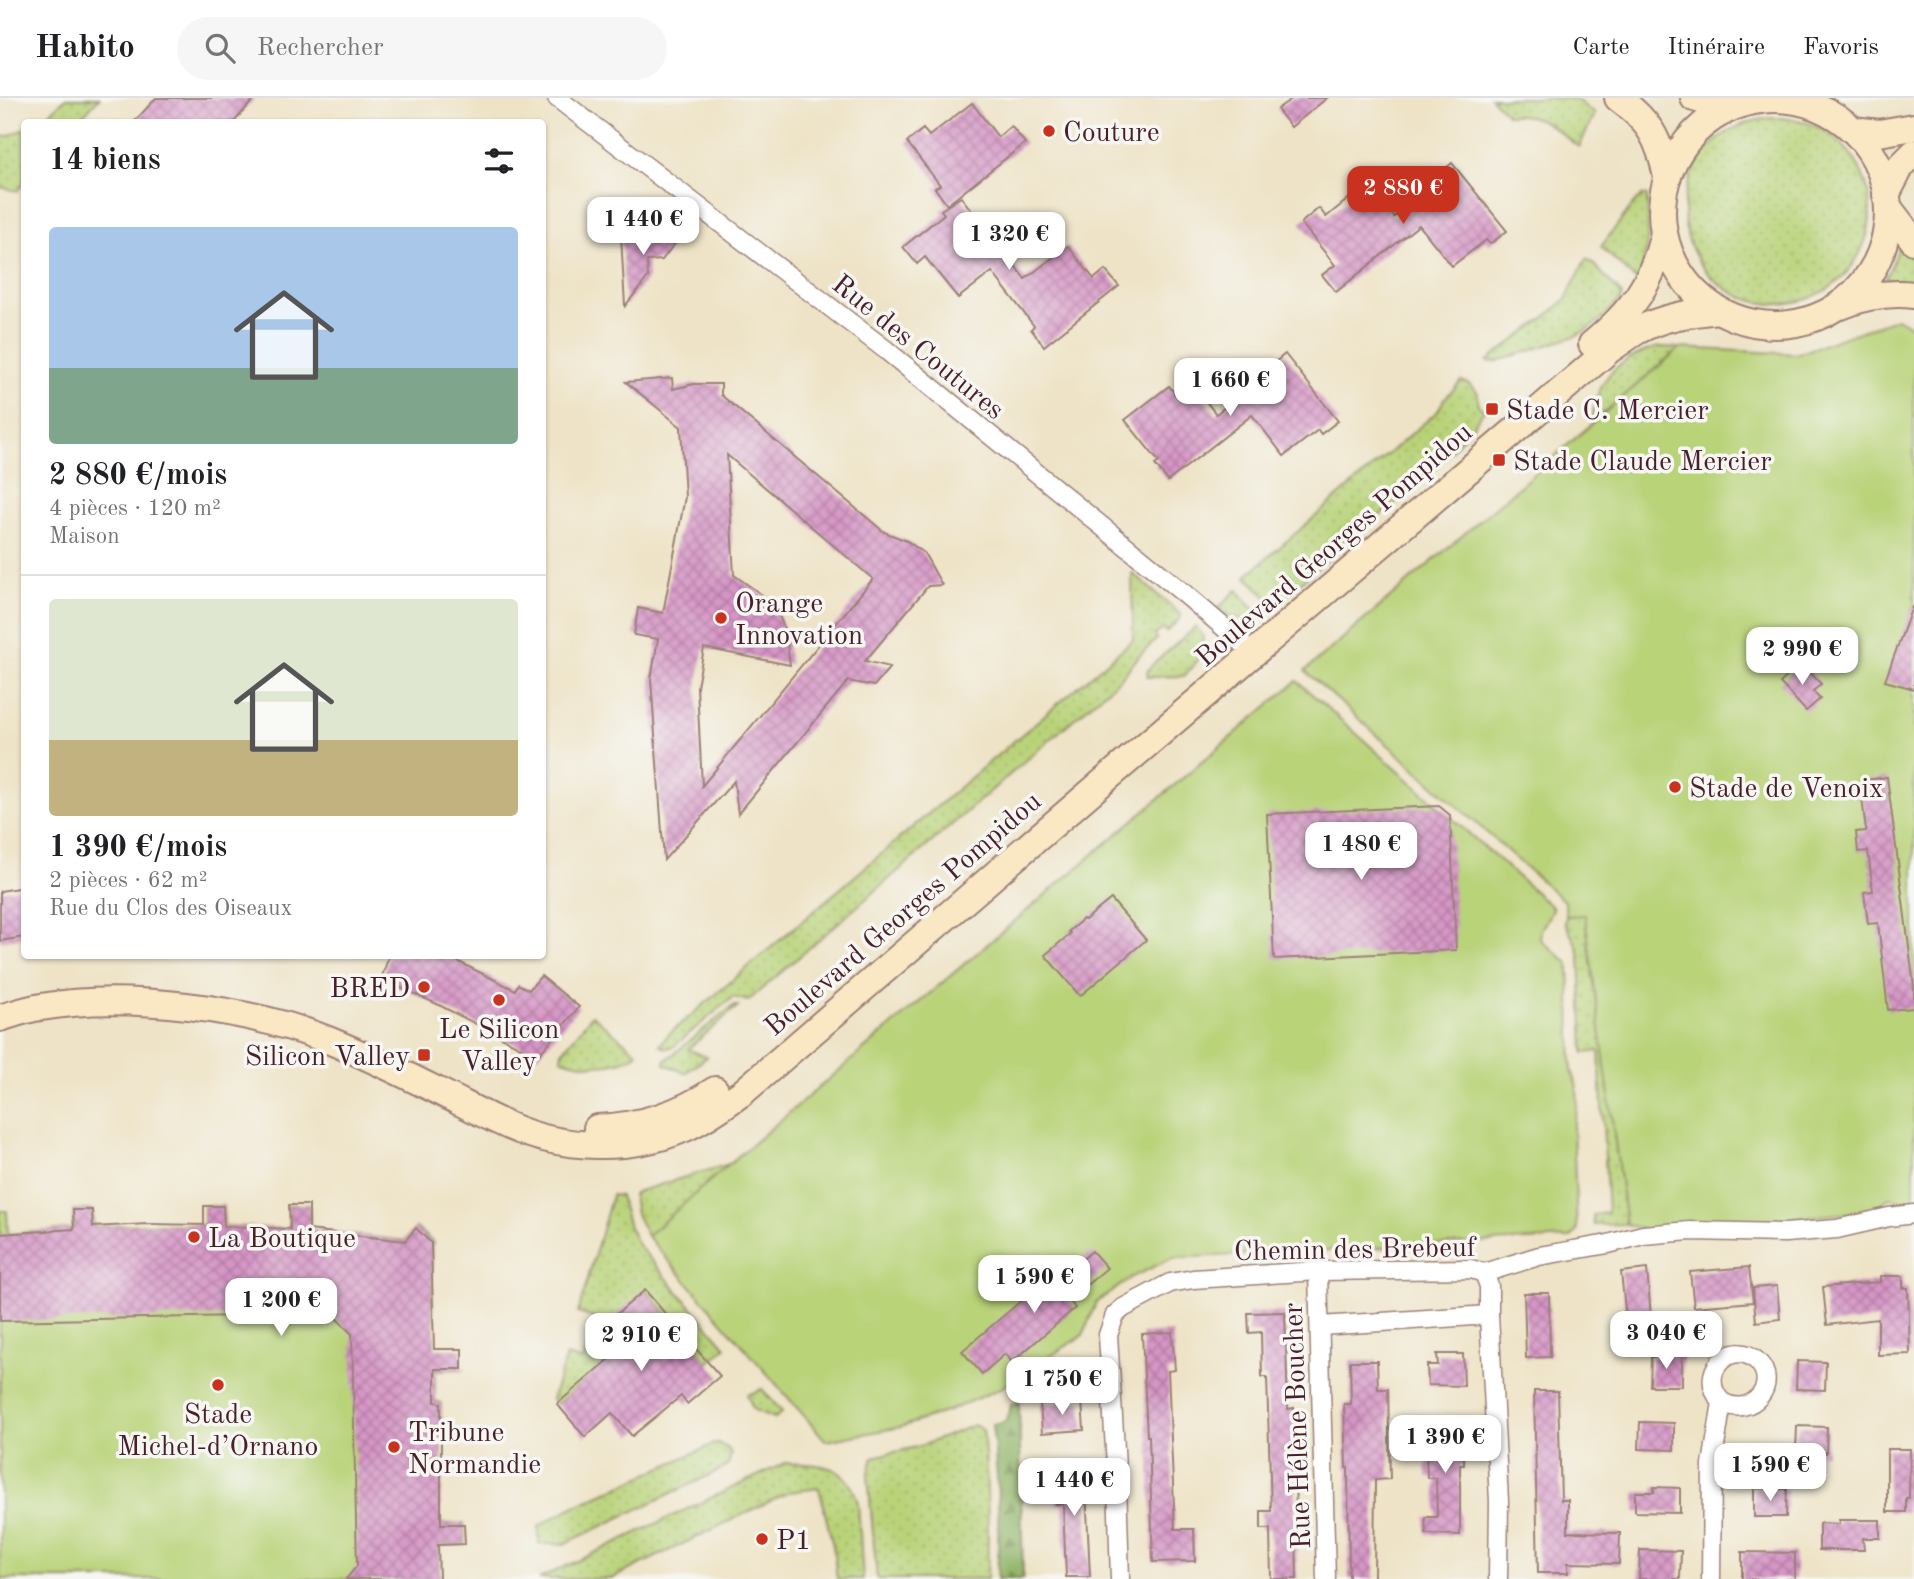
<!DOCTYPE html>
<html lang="fr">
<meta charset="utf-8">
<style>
:root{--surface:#fff;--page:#f6f6f6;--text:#202124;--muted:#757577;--line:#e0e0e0;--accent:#c8321e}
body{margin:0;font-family:"Old Standard TT",serif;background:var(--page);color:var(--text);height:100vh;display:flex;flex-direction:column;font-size:26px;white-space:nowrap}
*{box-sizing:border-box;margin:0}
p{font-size:23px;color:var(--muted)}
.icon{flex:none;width:38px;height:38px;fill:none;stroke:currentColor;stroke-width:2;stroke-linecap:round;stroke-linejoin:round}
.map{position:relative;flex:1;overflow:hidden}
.sheet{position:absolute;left:21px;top:21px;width:525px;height:840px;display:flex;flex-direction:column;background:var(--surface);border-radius:7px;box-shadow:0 2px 5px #0004}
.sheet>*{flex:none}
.price{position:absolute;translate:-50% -60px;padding:0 16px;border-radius:14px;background:#fff;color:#222;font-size:23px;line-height:46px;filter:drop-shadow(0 2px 4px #0008)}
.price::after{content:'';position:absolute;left:50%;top:42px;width:21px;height:16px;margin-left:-10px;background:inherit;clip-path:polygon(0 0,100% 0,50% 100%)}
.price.on{background:var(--accent);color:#fff}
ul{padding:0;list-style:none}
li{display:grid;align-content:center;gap:14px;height:371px;padding:0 28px}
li+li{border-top:2px solid var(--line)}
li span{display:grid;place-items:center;height:217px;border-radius:7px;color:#555}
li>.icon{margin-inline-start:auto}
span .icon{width:126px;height:126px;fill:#fffc;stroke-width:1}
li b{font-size:30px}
h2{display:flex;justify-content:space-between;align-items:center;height:84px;padding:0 28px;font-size:30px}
header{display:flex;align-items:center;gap:42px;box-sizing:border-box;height:98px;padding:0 35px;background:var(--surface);border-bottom:2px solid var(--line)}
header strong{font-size:33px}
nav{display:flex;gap:38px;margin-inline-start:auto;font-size:24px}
.search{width:490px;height:63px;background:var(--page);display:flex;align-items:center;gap:18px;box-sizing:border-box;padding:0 24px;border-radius:38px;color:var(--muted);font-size:26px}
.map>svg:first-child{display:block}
.grass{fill:url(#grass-dots);stroke:#827952;stroke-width:2}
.forest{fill:url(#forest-firs);stroke:#6e6a4a;stroke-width:2}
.park{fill:#b9d379;stroke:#827952;stroke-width:2}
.building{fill:url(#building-cross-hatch);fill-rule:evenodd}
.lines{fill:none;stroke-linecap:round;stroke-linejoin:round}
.street-casing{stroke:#9c8178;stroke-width:21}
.secondary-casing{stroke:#9c8178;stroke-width:30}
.street{stroke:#fff;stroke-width:18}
.secondary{stroke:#fae7c3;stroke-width:26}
.poi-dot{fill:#c8321e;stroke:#f6f6f2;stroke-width:2.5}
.labels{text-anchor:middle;stroke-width:7;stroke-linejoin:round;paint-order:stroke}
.poi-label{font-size:28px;fill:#4a1f2b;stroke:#f6f6f2;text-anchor:start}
.street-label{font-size:28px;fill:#4a1f2b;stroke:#f6f6f2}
</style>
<header>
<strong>Habito</strong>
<div class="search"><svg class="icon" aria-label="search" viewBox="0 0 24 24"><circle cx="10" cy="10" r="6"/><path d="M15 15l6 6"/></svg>Rechercher</div>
<nav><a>Carte</a><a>Itinéraire</a><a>Favoris</a></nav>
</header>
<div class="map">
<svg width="1914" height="1481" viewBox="0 0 1914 1481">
<defs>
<pattern id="grass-dots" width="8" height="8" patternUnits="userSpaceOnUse" patternTransform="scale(1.75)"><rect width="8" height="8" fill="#b9d379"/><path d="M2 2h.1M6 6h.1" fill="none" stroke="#a1b569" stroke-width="1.8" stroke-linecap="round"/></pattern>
<pattern id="forest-firs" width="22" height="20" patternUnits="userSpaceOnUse" patternTransform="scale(1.75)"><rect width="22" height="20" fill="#92b569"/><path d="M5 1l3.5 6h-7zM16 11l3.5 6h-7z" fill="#799357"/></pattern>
<pattern id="building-cross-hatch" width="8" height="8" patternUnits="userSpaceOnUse" patternTransform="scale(1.75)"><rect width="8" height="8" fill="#d696c6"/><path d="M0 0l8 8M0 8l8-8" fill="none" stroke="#b07aa1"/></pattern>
</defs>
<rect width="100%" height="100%" fill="#f6f6f2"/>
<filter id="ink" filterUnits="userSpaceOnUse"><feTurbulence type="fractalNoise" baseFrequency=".0143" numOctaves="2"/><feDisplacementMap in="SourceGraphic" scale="14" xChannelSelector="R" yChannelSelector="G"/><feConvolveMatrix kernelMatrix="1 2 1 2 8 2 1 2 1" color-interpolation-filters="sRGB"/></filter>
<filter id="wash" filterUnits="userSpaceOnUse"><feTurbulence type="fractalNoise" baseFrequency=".00686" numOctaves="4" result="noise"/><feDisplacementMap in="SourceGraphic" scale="28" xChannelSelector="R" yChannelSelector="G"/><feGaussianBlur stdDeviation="1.57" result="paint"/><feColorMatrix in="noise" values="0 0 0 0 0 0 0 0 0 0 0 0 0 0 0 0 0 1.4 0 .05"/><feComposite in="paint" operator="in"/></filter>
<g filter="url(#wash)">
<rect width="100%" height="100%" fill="#eee3c6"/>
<g class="grass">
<polygon points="66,0 99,0 77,24 37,24 44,21"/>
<path d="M 1491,0 L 1574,0 L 1595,16 L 1579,49 C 1553,30 1542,15 1508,17 Z"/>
<circle cx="1777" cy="113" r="93"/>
<polygon points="24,31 24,85 17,93 0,89 0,39 8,38"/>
<path d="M 1643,97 L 1647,98 C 1649,133 1648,151 1639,185 L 1601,149 L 1634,105 Z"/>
<polygon points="1900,148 1914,162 1914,184 1885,181"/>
<path d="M 1586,161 L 1592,164 L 1622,197 L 1621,201 C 1607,216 1594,230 1575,238 L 1495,264 L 1487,263 L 1546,219 L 1566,201 Z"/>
<path d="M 1662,249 L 1680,250 L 1592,325 C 1593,310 1599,290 1608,278 C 1618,265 1646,250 1662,249 Z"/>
<polygon points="1462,283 1469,286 1478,295 1478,307 1484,312 1472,329 1435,371 1274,507 1246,478 1438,313 1444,301"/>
<polygon points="1132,475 1181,517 1178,523 1166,534 1163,531 1155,537 1157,541 1139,558 1120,581 748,903 733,899 673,949 666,950 660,947 668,937 1133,542"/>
<path d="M 1237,492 L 1260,517 C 1244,524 1230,521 1218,510 Z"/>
<path d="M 1196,529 L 1203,538 C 1204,556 1197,565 1184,578 L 1148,579 L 1147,574 L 1152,567 Z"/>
<polygon points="1585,816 1626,1126 1594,1127 1593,1117 1608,1115 1599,953 1584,955 1580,858 1577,848 1565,825 1566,818"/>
<polygon points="733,908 738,908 688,951 707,959 685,975 665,966 665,963"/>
<path d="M 592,917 L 637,954 L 636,957 C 614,969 587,970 563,961 L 561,959 L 562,954 Z"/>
<polygon points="729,1066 647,1138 636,1116 633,1097 636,1094"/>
<polygon points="612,1097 620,1098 629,1129 638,1147 726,1249 708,1265 683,1236 686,1233 672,1218 669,1220 646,1192 609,1225 578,1215"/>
<polygon points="591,1237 612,1244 620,1253 557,1306 552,1301 566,1258 583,1263"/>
<polygon points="762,1291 782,1314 775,1320 754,1312 747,1297"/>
<path d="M 974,1327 L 983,1332 C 988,1383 989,1430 987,1481 L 877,1481 L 868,1378 L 873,1359 L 921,1348 Z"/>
<polygon points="718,1346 728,1350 731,1356 728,1367 723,1371 564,1446 539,1446 539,1428 569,1411 714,1346"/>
<path d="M 785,1365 C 821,1367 847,1364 858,1405 L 863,1481 L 837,1481 L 833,1448 L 819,1390 L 789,1394 L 611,1481 L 539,1481 Z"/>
</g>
<path class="forest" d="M 1019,1304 L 1023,1481 L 997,1481 C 1000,1429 999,1379 992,1327 C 1007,1326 1009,1320 1011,1306 Z"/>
<g class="park">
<polygon points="1897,220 1914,230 1914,1109 1890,1099 1874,1113 1647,1133 1626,1126 1585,817 1566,818 1565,804 1305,573 1680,250 1798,256"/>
<path d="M 1297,583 L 1553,810 L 1541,832 L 1540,841 L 1569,866 L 1572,973 C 1580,990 1578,1011 1573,1029 L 1577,1133 L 1571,1140 L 1172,1160 L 1132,1179 L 1096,1205 L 1083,1237 L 1001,1290 L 948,1313 L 901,1329 L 826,1343 L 647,1138 L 729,1066 Z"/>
<polygon points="289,1107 309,1107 310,1132 405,1143 416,1130 434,1145 431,1149 434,1251 462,1271 435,1272 435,1303 441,1305 441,1394 437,1394 439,1426 464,1426 465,1446 438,1447 439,1481 0,1481 0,1113 7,1113 8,1136 73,1131 73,1112 92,1112 94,1129 148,1126 204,1127 204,1108 223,1108 224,1128 289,1131"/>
</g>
<g id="blocks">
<g class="building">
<polygon points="156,0 255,0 234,24 134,24"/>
<polygon points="1293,0 1327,0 1291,29 1277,11"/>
<polygon points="972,5 998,39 1011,28 1025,45 947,107 935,90 940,87 907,44 923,31 929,38"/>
<polygon points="1452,65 1507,133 1490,146 1486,142 1452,168 1419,127 1336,194 1322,177 1335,167 1301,125 1319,110 1326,119 1367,86 1394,119 1439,83 1436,79"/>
<polygon points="961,99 1025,181 1068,148 1094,181 1105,172 1119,188 1044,248 1031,231 1034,228 992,174 958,200 925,159 917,166 903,149 944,116 941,112"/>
<polygon points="685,132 662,162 647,163 648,179 625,208 621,138"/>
<polygon points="1285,256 1338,323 1321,336 1318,332 1284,358 1252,317 1168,383 1155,367 1159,364 1125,322 1169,288 1175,296 1191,284 1216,316 1271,273 1268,270"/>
<path d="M 672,280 L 673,291 L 694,286 L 721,286 L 721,297 L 884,434 L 907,443 L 924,455 L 942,487 L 928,488 L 865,563 L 890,569 L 874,588 L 848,583 L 738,716 L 734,683 L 664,762 L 651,581 L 658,541 L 634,537 L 638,510 L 663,515 L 685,399 L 681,329 L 626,284 ZM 727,357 L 873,481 L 702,688 L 697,589 L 704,550 L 790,567 L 785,532 L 777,513 L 765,499 L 734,477 Z"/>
<polygon points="1912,509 1914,510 1914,591 1885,583"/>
<polygon points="1812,535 1833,557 1817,572 1796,548"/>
<polygon points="1802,565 1821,586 1813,593 1820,601 1806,613 1780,585"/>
<polygon points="1887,679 1914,888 1914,910 1888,912 1878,825 1868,826 1864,794 1873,793 1868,753 1858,754 1856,734 1866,733 1860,683"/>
<polygon points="1439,708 1450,717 1456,852 1274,861 1267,716"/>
<polygon points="24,789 24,839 0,843 0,793"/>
<polygon points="1111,801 1146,842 1080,898 1045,857 1070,836 1069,833 1083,821 1085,822"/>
<polygon points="389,858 447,858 515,892 518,886 529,892 541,878 579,909 538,958 437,906 381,881"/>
<polygon points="289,1107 309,1107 309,1132 405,1143 416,1130 431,1145 434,1251 462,1251 462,1271 435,1271 435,1304 441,1305 441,1426 464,1426 465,1446 438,1447 439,1481 346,1481 357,1468 352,1236 332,1216 0,1223 0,1136 74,1131 73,1112 92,1112 93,1129 148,1126 204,1127 204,1108 223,1108 224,1128 290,1131"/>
<polygon points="1092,1153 1107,1170 1069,1202 1075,1210 1012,1264 1005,1256 982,1276 962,1253 1068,1163 1073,1169"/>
<polygon points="1749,1169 1753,1204 1694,1209 1690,1174"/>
<polygon points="1647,1171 1651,1219 1626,1221 1621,1174"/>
<polygon points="1880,1178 1903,1178 1903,1190 1908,1190 1910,1256 1878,1257 1878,1221 1827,1227 1823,1189 1880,1184"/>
<polygon points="1777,1188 1780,1221 1756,1224 1753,1190"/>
<polygon points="645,1192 669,1220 672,1217 686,1234 683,1236 720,1278 687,1306 681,1298 632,1338 612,1315 585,1339 557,1306 632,1242 612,1220"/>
<polygon points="1524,1195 1549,1195 1550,1259 1526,1260"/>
<polygon points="1285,1214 1288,1311 1294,1310 1297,1481 1271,1481 1270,1431 1261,1431 1261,1413 1271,1413 1267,1279 1262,1279 1261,1234 1249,1235 1248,1215"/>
<polygon points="1172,1234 1175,1272 1168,1273 1175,1431 1194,1431 1195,1463 1153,1464 1149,1338 1147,1338 1142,1236"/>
<polygon points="1437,1256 1463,1256 1464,1288 1428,1287 1427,1267 1438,1267"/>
<polygon points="1656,1258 1682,1258 1682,1288 1650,1288 1651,1259 1656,1259"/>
<polygon points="1350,1263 1377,1263 1378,1291 1388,1291 1390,1381 1375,1382 1374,1481 1349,1481 1348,1370 1346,1370 1344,1306 1351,1306"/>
<polygon points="1797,1263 1826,1264 1825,1292 1796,1291"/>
<polygon points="1534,1293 1558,1293 1561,1402 1568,1402 1568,1434 1620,1435 1619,1466 1568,1465 1568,1475 1538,1475"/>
<polygon points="1082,1303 1084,1332 1042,1335 1040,1306"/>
<polygon points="1464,1323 1464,1367 1460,1367 1460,1437 1426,1436 1425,1419 1437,1419 1436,1380 1427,1380 1425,1326"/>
<polygon points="1640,1324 1674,1325 1674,1352 1639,1351"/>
<polygon points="1797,1328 1827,1329 1826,1355 1796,1354"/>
<polygon points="1887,1351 1910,1351 1909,1400 1906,1400 1906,1414 1887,1414"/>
<polygon points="1085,1367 1090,1479 1066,1479 1063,1406 1056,1406 1054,1369"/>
<polygon points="1654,1389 1680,1390 1680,1415 1635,1414 1635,1394 1654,1394"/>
<polygon points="1754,1390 1787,1391 1786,1419 1754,1419"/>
<polygon points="1839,1422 1880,1422 1880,1440 1863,1440 1864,1452 1819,1452 1819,1425 1839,1426"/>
<polygon points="1640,1452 1681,1453 1680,1481 1639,1481"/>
<polygon points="1742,1454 1795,1455 1795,1481 1742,1481"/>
</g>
</g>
</g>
<g filter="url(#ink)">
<use href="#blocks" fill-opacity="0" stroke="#9c8178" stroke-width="2"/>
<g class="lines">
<g class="street-casing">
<g id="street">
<polyline points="557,0 886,252 1186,497 1242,545"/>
<polyline points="1318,1173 1326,1481"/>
<polyline points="1484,1175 1489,1188 1489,1217 1499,1403 1498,1481"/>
<polyline points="1320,1228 1489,1217"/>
<polyline points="1120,1481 1117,1384 1108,1237 1115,1217 1123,1210 1170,1185 1193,1181 1318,1173 1471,1171 1484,1175 1539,1158 1608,1146 1643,1137 1690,1133 1785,1135 1837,1131 1889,1119 1914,1116"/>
<path d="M 1711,1481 L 1712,1367 L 1722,1304 C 1695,1276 1732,1239 1757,1263 C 1781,1286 1751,1321 1722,1304"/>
</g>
</g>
<g class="secondary-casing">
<g id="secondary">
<path d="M 1618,0 C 1650,24 1659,40 1667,79"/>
<polyline points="1694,0 1704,3 1738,7"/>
<circle cx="1775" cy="114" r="113"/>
<polyline points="1853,32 1879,35 1914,29"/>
<polyline points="1886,97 1901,68 1914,55"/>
<polyline points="1888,109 1914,143"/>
<path d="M 1841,208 C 1865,198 1888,194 1914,197"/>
<path d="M 1592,246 C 1632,213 1652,186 1664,135"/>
<path d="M 0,920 C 13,916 27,911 41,909 C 125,894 248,910 328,942 C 368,958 408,978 448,998 C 468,1008 488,1019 509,1028 C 563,1052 631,1054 685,1030 C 706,1021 724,1007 743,994 L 1091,694 L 1609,252 C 1618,246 1627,239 1637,233 C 1662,219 1690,215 1718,212"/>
<path d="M 597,1030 C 639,1028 680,1016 715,992"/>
</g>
</g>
<use href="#street" class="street"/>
<use href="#secondary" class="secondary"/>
</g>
</g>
<g class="poi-dot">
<circle cx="1049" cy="33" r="7"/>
<rect x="1485" y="304" width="14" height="14" rx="3.5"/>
<rect x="1492" y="355" width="14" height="14" rx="3.5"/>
<circle cx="721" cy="520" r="7"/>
<circle cx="1675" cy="689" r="7"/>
<circle cx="424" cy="889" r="7"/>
<circle cx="499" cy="902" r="7"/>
<rect x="417" y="950" width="14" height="14" rx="3.5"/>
<circle cx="194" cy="1139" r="7"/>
<circle cx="218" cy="1287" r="7"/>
<circle cx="394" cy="1349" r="7"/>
<circle cx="762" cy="1441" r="7"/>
</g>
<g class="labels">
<g class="poi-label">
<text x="1063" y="43">Couture</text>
<text x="1506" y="321">Stade C. Mercier</text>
<text x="1513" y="372">Stade Claude Mercier</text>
<text x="735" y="514">Orange<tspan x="735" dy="32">Innovation</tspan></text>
<text x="1689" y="699">Stade de Venoix</text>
<text x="410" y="899" text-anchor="end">BRED</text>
<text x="499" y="940" text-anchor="middle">Le Silicon<tspan x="499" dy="32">Valley</tspan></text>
<text x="410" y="967" text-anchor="end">Silicon Valley</text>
<text x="208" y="1149">La Boutique</text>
<text x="218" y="1325" text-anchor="middle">Stade<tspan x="218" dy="32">Michel-d’Ornano</tspan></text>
<text x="408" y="1343">Tribune<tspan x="408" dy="32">Normandie</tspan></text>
<text x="776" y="1451">P1</text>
</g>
<g class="street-label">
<text transform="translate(919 248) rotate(39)" y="10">Rue des Coutures</text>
<text transform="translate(1333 446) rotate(-41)" y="10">Boulevard Georges Pompidou</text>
<text transform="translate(902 815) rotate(-41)" y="10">Boulevard Georges Pompidou</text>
<text transform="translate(1355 1150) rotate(-1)" y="10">Chemin des Brebeuf</text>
<text transform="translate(1296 1328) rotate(-92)" y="10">Rue Hélène Boucher</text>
</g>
</g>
</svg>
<b class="price on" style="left:1403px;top:128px">2 880 €</b>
<b class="price" style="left:643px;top:159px">1 440 €</b>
<b class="price" style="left:1009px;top:174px">1 320 €</b>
<b class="price" style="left:1230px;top:320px">1 660 €</b>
<b class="price" style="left:1802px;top:589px">2 990 €</b>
<b class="price" style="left:1361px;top:784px">1 480 €</b>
<b class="price" style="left:1034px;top:1217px">1 590 €</b>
<b class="price" style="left:281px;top:1240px">1 200 €</b>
<b class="price" style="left:1666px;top:1273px">3 040 €</b>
<b class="price" style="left:641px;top:1275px">2 910 €</b>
<b class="price" style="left:1062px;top:1319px">1 750 €</b>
<b class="price" style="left:1445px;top:1377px">1 390 €</b>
<b class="price" style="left:1770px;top:1405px">1 590 €</b>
<b class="price" style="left:1074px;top:1420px">1 440 €</b>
<section class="sheet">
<h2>14 biens<svg class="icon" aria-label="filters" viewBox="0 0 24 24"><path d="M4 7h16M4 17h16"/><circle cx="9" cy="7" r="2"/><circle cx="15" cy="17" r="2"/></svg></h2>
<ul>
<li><span style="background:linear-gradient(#a9c7e8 65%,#7fa58c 0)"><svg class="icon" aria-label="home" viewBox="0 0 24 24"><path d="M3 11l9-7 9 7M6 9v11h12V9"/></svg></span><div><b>2 880 €/mois</b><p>4 pièces · 120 m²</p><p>Maison</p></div></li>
<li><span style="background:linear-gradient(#dfe7d0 65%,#c2b280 0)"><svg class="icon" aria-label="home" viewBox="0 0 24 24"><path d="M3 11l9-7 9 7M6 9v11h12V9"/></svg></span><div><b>1 390 €/mois</b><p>2 pièces · 62 m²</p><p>Rue du Clos des Oiseaux</p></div></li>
</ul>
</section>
</div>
